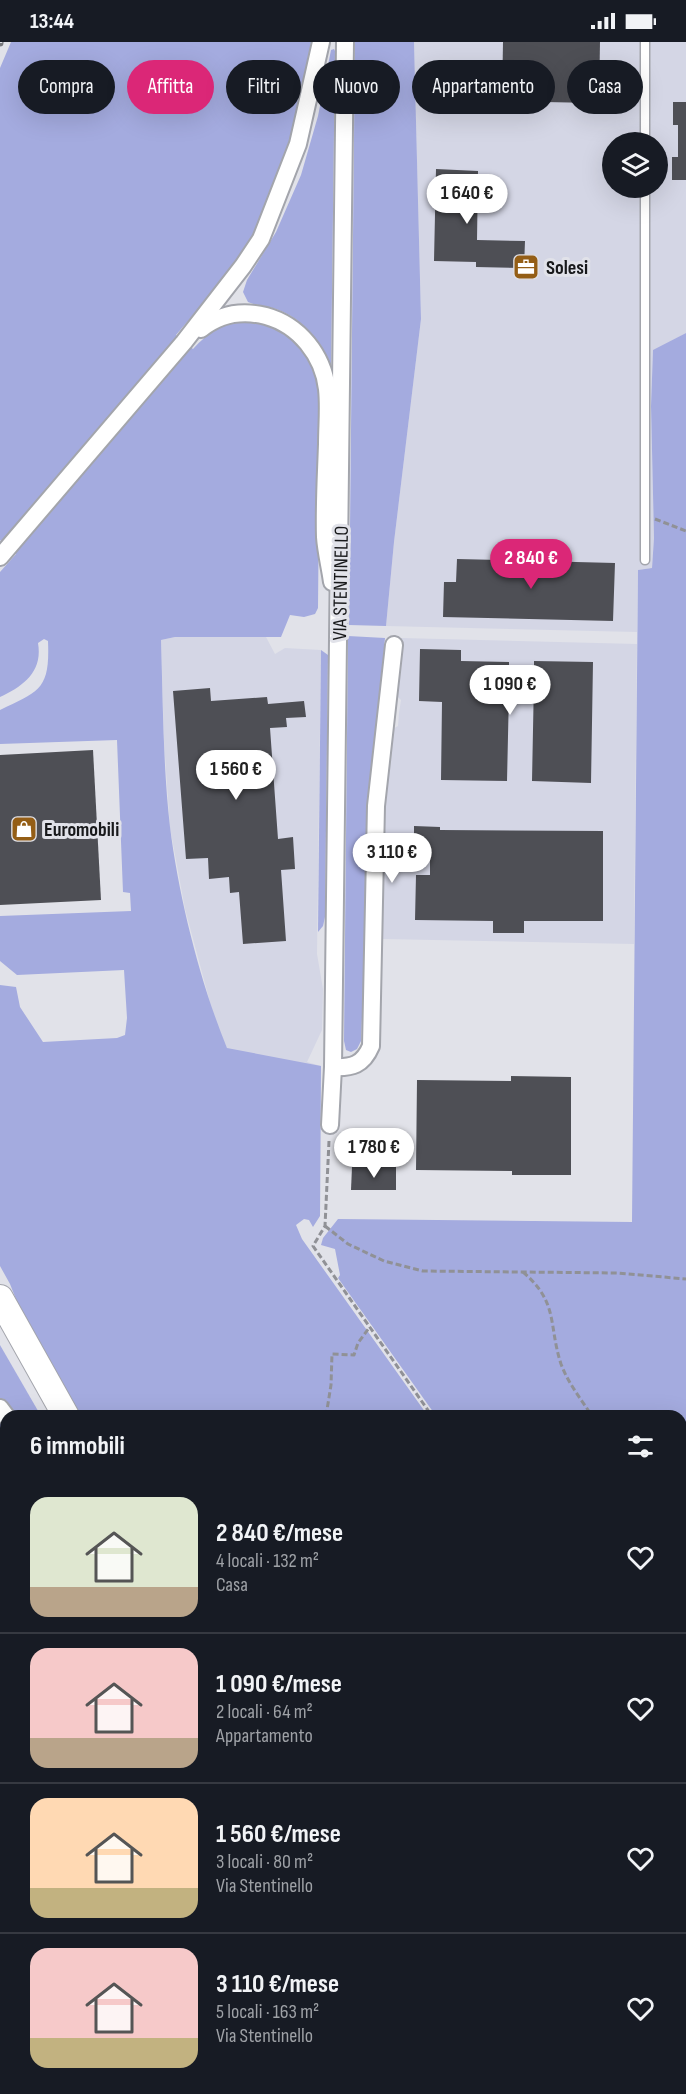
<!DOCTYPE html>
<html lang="it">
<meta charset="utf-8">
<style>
:root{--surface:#171b24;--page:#242831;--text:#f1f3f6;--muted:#9ea1a6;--line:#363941;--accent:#db2777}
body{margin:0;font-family:"Sofia Sans Condensed",sans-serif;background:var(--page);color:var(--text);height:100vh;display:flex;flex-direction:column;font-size:22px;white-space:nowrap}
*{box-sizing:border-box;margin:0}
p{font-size:20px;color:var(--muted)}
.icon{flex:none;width:33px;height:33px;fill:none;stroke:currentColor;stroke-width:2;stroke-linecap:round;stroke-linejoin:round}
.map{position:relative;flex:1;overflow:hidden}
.drawer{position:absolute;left:0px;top:1368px;width:687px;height:684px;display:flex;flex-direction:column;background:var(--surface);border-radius:18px 18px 0 0;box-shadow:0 6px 24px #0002}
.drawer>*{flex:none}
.top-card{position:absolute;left:18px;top:18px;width:651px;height:54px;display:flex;gap:12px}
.buttons{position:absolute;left:602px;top:90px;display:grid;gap:12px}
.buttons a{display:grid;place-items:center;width:66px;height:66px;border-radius:50%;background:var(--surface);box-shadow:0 6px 24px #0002;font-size:30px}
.price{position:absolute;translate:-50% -51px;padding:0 14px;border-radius:21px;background:#fff;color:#222;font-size:20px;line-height:39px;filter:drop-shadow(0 2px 3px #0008)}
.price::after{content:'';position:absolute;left:50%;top:36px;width:18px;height:14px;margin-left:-9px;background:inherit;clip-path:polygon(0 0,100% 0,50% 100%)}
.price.selected{background:var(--accent);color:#fff}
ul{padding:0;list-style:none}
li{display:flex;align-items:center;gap:18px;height:150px;padding:0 30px}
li+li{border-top:2px solid var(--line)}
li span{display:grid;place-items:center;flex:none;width:168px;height:120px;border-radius:18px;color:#555}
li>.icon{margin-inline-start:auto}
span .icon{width:72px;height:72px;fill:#fffc;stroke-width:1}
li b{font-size:26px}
h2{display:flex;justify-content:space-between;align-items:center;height:72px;padding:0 30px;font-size:26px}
.tag{padding:0 21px;border-radius:27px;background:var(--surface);box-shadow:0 6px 24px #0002;font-size:21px;line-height:54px}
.tag.selected{background:var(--accent);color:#fff}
.status{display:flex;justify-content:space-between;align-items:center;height:42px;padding:0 30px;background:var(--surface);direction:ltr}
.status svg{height:16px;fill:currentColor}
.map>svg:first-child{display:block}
.built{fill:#d4d6e5;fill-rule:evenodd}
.green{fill:#a4abdf}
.building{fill:#4e4f55}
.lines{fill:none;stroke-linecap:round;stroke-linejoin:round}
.lane-casing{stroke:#a3a5ac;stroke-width:11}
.street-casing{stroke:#a3a5ac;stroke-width:20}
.primary-casing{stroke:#a3a5ac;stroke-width:28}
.path{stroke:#909196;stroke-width:3;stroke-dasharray:6 3;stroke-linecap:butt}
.lane{stroke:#fff;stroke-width:8}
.street{stroke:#fff;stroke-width:16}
.primary{stroke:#fff;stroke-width:26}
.rail-casing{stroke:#76777b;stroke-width:7}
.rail{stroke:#e1e2e9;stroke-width:4.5;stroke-dasharray:14;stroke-linecap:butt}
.labels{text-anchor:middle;stroke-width:6;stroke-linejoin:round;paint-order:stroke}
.poi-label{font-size:20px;font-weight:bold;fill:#18191b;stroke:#e1e2e9;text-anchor:start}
.street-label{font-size:20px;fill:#18191b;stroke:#e1e2e9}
</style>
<div class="status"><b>13:44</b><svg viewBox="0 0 49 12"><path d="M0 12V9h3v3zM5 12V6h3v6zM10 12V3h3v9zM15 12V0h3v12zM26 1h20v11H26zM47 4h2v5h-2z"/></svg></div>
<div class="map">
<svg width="686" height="2052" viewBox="0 0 686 2052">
<rect width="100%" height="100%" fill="#e1e2e9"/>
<g class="built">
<path d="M 414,0 L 686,0 L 686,291 L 653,309 L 651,364 L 654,496 L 652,526 L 638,528 L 637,590 L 386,584 L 394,500 L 421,277 ZM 612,100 L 657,100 L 657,146 L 612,146 Z"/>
<polygon points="175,595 266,595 275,612 285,606 321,608 317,912 323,947 322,988 307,1020 321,1024 320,1174 227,1006 215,979 185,867 170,786 164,699 161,598"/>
<polygon points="401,596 637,602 634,902 383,897 382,764 391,688 398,684 399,671 401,658 395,652"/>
</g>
<g class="green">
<path d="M 11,0 L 311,0 C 300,76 279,154 237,219 C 220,245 196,269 176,293 L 193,307 C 216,281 243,271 276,286 C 281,289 288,291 293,295 C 308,309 314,329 320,349 L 318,566 L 315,572 L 304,575 L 290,573 L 281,595 L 175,595 L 161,598 C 163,661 163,724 170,785 C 179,856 200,940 227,1006 L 321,1024 L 320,1174 L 313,1185 L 309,1178 L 304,1177 L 296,1183 L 302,1197 L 428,1374 L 75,1374 L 32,1298 L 10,1242 L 0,1224 L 0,943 L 16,945 L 20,965 L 43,1000 L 117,996 L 125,993 L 127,976 L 124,928 L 17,933 L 0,919 L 0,874 L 131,869 L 130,851 L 123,850 L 117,698 L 0,702 L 0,668 C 40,649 50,647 48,599 L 44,597 L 38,601 C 43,630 23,644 0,655 L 0,530 L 16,512 L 0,498 L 0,26 Z"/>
<polygon points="355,0 414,0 421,277 394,500 386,584 349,583"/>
<path d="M 334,7 L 335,9 L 331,329 C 321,301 305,277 276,267 C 267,264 257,264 248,260 L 243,250 L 247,238 L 276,190 L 301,133 L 318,74 L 331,8 Z"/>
<polygon points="686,291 686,1721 681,1714 681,1374 436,1374 338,1236 340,1233 335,1207 321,1203 323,1196 338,1177 632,1180 638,528 652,526 654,496 651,364 653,308"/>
<polygon points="348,594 385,596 371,763 361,999 357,1007 351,1010 346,1008 344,999"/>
<polygon points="321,608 328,613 325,875 323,884 318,890"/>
<polygon points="0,1303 41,1374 12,1374 0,1358"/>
<polygon points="0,1377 6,1385 6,2046 42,2046 33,2052 0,2052"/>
<polygon points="681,1726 686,1733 686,2052 408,2052 409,2046 681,2046"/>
<polygon points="238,2046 370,2046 368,2052 236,2052"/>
</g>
<g class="building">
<polygon points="503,0 600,0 599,57 594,61 502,59"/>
<polygon points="673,60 686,60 686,138 672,138 672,115 678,115 678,83 673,83"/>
<polygon points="436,127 478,129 477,198 525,199 524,226 476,225 476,220 434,219"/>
<polygon points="457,517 615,521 613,579 443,575 444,540 456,540"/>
<polygon points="420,607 461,608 461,619 509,620 509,634 534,624 534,619 593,620 591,741 532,739 534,637 509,649 507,739 441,738 442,660 419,659"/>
<polygon points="210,646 211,659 267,655 268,662 304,659 306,675 286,676 287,685 270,686 278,797 293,795 295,827 281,828 286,899 243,902 239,850 230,851 229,835 209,837 208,816 186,817 173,649"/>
<polygon points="93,708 101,858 0,863 0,713"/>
<polygon points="414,784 440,785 440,788 603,789 603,879 524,879 524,891 493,891 493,879 415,878 416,833 430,833 430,814 410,814 410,793 414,793"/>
<polygon points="511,1034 571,1035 571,1133 512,1133 512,1129 416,1128 417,1038 511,1039"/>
<polygon points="352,1125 396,1125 396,1148 351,1148"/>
<polygon points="92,2046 120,2046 123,2052 96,2052"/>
</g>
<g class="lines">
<g class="lane-casing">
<g id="lane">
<polyline points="645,100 645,0"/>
<polyline points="645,518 645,146"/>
</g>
</g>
<g class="street-casing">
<g id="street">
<path d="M 201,287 C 221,271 242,268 266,274 C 299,283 323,313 327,347 C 329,365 327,384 327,402 C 326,433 324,464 325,495 C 326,510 330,525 332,540"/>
<polyline points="0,515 184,300 243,224 261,197 298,102 321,0"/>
<path d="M 333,1025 C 352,1026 363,1023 371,1004 L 376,764 L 394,603"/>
<polyline points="330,1083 333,1025 345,0"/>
<polyline points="0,1366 6,1374"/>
</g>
</g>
<g class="primary-casing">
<g id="primary">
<polyline points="0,1256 66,1374"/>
<polyline points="391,2052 393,2046"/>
</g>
</g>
<g class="path">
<polyline points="655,477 686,489"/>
<polyline points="329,1099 325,1184 313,1204 432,1374"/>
<polyline points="325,1184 348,1202 384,1219 423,1229 618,1231 686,1237"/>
<path d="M 523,1230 C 559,1261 548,1282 561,1322 C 568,1341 581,1357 592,1374"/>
<polyline points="326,1374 331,1343 332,1312 354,1313 358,1301 369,1286"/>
<polyline points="681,1478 686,1485"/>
<polyline points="681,1721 686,1728"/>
</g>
<use href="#lane" class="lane"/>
<use href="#street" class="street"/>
<use href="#primary" class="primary"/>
<g class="rail-casing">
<polyline id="rail" points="0,1 0,0"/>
</g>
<use href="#rail" class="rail"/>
</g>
<defs>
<g id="office-square" transform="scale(1.35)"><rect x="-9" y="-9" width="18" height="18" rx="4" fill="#945e16" stroke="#e1e2e9"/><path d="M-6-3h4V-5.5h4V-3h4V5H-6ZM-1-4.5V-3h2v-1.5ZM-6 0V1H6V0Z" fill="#fff"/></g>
<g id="shop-square" transform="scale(1.35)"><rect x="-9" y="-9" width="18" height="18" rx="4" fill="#945e16" stroke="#e1e2e9"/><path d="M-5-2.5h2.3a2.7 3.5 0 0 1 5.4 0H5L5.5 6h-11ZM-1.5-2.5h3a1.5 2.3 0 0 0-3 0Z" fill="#fff"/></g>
</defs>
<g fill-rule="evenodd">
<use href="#office-square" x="526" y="225"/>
<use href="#shop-square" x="24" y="787"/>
</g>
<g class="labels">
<g class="poi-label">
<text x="546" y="232">Solesi</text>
<text x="44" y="794">Euromobili</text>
</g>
<g class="street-label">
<text transform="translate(340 541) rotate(-89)" y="7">VIA STENTINELLO</text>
</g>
</g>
</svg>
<div class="buttons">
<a><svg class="icon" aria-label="layers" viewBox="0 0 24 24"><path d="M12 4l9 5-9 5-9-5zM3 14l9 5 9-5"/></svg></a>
</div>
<b class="price" style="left:467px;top:183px">1 640 €</b>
<b class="price selected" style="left:531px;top:548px">2 840 €</b>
<b class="price" style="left:510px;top:674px">1 090 €</b>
<b class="price" style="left:236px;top:759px">1 560 €</b>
<b class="price" style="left:392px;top:842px">3 110 €</b>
<b class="price" style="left:374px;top:1137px">1 780 €</b>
<div class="top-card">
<a class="tag">Compra</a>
<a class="tag selected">Affitta</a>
<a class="tag">Filtri</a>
<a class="tag">Nuovo</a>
<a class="tag">Appartamento</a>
<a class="tag">Casa</a>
</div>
<section class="drawer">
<h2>6 immobili<svg class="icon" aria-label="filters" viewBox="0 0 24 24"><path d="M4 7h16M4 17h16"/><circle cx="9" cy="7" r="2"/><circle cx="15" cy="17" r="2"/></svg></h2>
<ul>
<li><span style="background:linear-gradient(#dfe7d0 75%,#b9a48a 0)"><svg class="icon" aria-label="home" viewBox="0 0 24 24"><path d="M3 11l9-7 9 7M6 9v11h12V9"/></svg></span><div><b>2 840 €/mese</b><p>4 locali · 132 m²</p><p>Casa</p></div><svg class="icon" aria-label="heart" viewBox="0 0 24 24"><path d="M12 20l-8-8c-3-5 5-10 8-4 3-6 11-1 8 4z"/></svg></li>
<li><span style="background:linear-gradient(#f6c9c9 75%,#b9a48a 0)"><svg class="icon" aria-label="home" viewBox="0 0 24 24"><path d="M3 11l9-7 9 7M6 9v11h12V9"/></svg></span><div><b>1 090 €/mese</b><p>2 locali · 64 m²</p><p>Appartamento</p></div><svg class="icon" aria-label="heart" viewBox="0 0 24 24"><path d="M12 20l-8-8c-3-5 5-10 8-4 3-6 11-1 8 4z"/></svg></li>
<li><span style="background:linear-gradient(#ffd9b3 75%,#c2b280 0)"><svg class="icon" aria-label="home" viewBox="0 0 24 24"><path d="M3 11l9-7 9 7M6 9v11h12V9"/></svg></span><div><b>1 560 €/mese</b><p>3 locali · 80 m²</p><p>Via Stentinello</p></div><svg class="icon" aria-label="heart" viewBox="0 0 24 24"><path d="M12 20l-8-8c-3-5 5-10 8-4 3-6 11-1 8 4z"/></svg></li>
<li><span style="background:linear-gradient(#f6c9c9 75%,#c2b280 0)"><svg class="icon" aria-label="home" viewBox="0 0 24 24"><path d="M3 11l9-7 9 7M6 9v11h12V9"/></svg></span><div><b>3 110 €/mese</b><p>5 locali · 163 m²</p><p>Via Stentinello</p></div><svg class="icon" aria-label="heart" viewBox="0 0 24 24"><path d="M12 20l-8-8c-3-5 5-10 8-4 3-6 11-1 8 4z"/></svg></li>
</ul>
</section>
</div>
